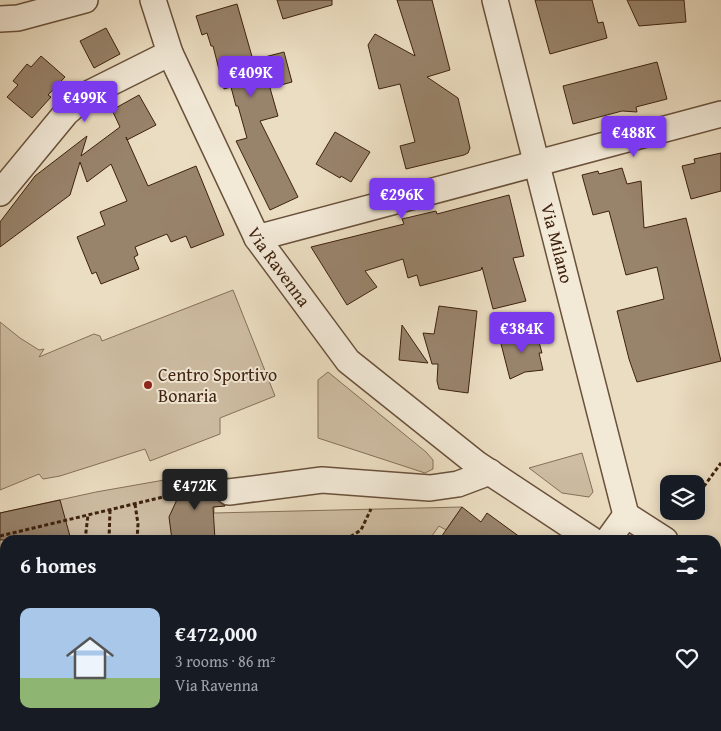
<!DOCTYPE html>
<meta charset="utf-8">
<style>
:root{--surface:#171b24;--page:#242831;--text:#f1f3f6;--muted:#9ea1a6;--line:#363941;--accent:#7c3aed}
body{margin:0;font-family:"Gentium Book Plus",serif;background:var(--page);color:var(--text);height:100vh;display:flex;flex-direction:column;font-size:19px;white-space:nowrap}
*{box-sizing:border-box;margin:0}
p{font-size:16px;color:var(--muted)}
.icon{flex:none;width:28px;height:28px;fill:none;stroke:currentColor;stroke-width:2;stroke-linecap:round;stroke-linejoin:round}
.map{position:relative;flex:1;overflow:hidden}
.drawer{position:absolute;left:0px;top:535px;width:721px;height:196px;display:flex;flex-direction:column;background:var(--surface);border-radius:15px 15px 0 0;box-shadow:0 2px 12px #0003}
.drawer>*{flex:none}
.fabs{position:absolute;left:660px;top:475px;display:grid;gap:10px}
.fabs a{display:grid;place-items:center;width:45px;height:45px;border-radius:10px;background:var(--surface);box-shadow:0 2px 12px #0003;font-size:25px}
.price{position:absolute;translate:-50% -42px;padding:0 11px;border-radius:5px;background:var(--accent);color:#fff;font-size:16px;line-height:32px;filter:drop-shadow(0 1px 2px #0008)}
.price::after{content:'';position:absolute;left:50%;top:30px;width:15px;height:11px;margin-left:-8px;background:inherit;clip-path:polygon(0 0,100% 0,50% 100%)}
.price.current{background:#222;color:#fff}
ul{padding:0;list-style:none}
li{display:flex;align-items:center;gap:15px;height:125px;padding:0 20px}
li+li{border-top:1px solid var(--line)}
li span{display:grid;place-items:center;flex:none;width:140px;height:100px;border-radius:10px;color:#555}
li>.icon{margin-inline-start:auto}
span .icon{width:60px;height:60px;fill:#fffc;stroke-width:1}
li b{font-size:21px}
h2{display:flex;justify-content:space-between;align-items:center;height:60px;padding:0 20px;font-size:21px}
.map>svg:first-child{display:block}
.green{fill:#cebda3;stroke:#867058}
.building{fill:#98836b;stroke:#3e220e}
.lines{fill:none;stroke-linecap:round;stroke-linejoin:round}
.street-casing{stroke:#69513b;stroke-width:28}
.path{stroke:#3e220e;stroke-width:3;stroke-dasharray:4 2.5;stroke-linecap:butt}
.street{stroke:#f2e9d7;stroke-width:25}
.poi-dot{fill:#8f2418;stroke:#f2e9d7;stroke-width:2}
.labels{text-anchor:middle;stroke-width:4;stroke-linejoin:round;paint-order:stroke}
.street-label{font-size:18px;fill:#3e220e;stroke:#f2e9d7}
.poi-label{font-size:18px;fill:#3e220e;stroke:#f2e9d7;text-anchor:start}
</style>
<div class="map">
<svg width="721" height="731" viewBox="0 0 721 731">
<rect width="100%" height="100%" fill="#ebddc1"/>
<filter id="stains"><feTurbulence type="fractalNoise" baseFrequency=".004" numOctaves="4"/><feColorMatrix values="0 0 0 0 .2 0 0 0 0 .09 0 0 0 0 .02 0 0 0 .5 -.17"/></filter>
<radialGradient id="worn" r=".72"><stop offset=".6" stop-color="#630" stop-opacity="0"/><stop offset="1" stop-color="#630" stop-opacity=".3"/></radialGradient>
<g class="green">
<polygon points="233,290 275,396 220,418 220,434 150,461 145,449 60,476 43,479 39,474 0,490 0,322 20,338 39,350 44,349 39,357 94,334 100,336 102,341"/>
<polygon points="328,372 426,452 433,460 433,469 425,473 318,438 318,380"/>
<polygon points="582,453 593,492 589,497 562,493 529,468"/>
<polygon points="187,476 188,483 229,478 229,505 214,507 214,513 462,507 446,530 439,526 429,540 5,540 5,726 395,726 393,731 0,731 0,513 96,492"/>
</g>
<g class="building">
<polygon points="277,0 332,0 332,5 283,19"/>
<polygon points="397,0 432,0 450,70 427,77 458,98 470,148 468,153 464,155 406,169 400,146 415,142 400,84 379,89 368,45 375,34 415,56"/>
<polygon points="535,0 592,0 598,23 603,22 607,38 550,54"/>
<polygon points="627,0 684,0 686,22 639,26"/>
<polygon points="237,4 253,60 284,52 292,82 270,88 278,116 260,121 298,197 270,210 236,141 247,138 238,106 236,106 231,87 224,89 213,46 211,46 207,33 202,35 196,16"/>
<polygon points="106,28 120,54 94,68 80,41"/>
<polygon points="41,56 65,77 48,95 51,97 32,118 7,97 18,85 13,81 27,64 31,67"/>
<polygon points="657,62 667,99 636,107 637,112 622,111 573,124 563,86"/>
<polygon points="139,95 156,125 127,140 126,137 148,186 196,166 224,235 191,248 186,236 171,242 167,234 135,247 138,255 134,257 139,269 101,284 96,272 92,274 77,237 105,225 100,212 127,201 111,164 87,182 80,162 70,195 0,247 0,222 35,176 87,136 81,156 120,127 112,110"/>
<polygon points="335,132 370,152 351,182 341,176 340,178 316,164"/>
<polygon points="721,153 721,191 691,199 682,166 695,163 694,159"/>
<polygon points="622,168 627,184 641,181 644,228 686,218 721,361 637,382 629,359 617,311 664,299 657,267 626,275 609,211 593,215 582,175 598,171 599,174"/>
<polygon points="509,195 524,256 513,258 526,301 493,309 482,267 481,270 420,286 417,275 408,278 403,259 365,271 377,287 347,305 311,247 404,224 402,219 436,211 437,214"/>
<polygon points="439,306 477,311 468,393 439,389 437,381 438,364 432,364 423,333 434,334"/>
<polygon points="402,325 428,363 399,360"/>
<polygon points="536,331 542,353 539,353 543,370 525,372 510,379 500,340"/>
<polygon points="225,478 220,481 216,487 215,494 217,500 225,506 213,507 215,540 172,540 169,517 186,480"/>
<polygon points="60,500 71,540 0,540 0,513"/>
<polygon points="462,507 481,522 487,513 524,540 439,540"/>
</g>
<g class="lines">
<g class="street-casing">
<g id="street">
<path id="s1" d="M 153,0 L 170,53 L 257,238 L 348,361 L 477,464 L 592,540"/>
<path id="s2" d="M 495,0 L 626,515"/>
<polyline points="0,19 18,18 85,0"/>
<polyline points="0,193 66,113 88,94 170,53"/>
<polyline points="257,238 721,114"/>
<polyline points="229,492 322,480 430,488 458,484 490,472"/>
<polyline points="626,515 665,540"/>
<polyline points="608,540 626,515"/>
<polyline points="716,576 721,579"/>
<polyline points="716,628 721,632"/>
<polyline points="716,731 721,724"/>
</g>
</g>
<g class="path">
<polyline points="696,497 721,463"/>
<polyline points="135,504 138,524 137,540"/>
<polyline points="683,516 686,511"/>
<polyline points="0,536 163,497 207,493"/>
<polyline points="85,540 88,515"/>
<polyline points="109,540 110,510"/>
<polyline points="345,540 361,530 371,509"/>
<polyline points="0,576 5,575"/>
<polyline points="0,613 5,612"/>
<polyline points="22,731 31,726"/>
<polyline points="125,731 126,726"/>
<polyline points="215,731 216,726"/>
<polyline points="287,731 290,726"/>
<polyline points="565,731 568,726"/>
<polyline points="595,731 599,726"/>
</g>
<use href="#street" class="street"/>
</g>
<circle class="poi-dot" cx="148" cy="385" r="5"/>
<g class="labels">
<g class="street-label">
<text dy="6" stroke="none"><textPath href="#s2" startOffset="251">Via Milano</textPath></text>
<text dy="6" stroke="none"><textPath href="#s1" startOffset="296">Via Ravenna</textPath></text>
</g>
<g class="poi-label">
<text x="158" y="381">Centro Sportivo<tspan x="158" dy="21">Bonaria</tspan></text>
</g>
</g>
<rect width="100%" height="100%" filter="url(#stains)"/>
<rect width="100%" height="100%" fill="url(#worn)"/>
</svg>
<div class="fabs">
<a><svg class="icon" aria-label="layers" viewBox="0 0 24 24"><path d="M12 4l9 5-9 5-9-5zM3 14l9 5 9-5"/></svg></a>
</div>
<b class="price" style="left:251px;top:98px">€409K</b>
<b class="price" style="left:85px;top:123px">€499K</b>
<b class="price" style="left:634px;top:158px">€488K</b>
<b class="price" style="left:402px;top:220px">€296K</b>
<b class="price" style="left:522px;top:354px">€384K</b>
<b class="price current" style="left:195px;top:511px">€472K</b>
<section class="drawer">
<h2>6 homes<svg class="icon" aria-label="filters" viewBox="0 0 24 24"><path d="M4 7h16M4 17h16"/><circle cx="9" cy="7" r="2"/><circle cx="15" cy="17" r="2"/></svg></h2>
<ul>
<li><span style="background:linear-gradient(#a9c7e8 70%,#8fb573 0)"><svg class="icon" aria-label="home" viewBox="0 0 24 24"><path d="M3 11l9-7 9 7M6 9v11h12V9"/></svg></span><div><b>€472,000</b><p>3 rooms · 86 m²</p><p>Via Ravenna</p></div><svg class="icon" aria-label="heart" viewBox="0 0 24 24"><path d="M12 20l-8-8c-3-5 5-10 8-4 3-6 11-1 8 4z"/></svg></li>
</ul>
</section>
</div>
